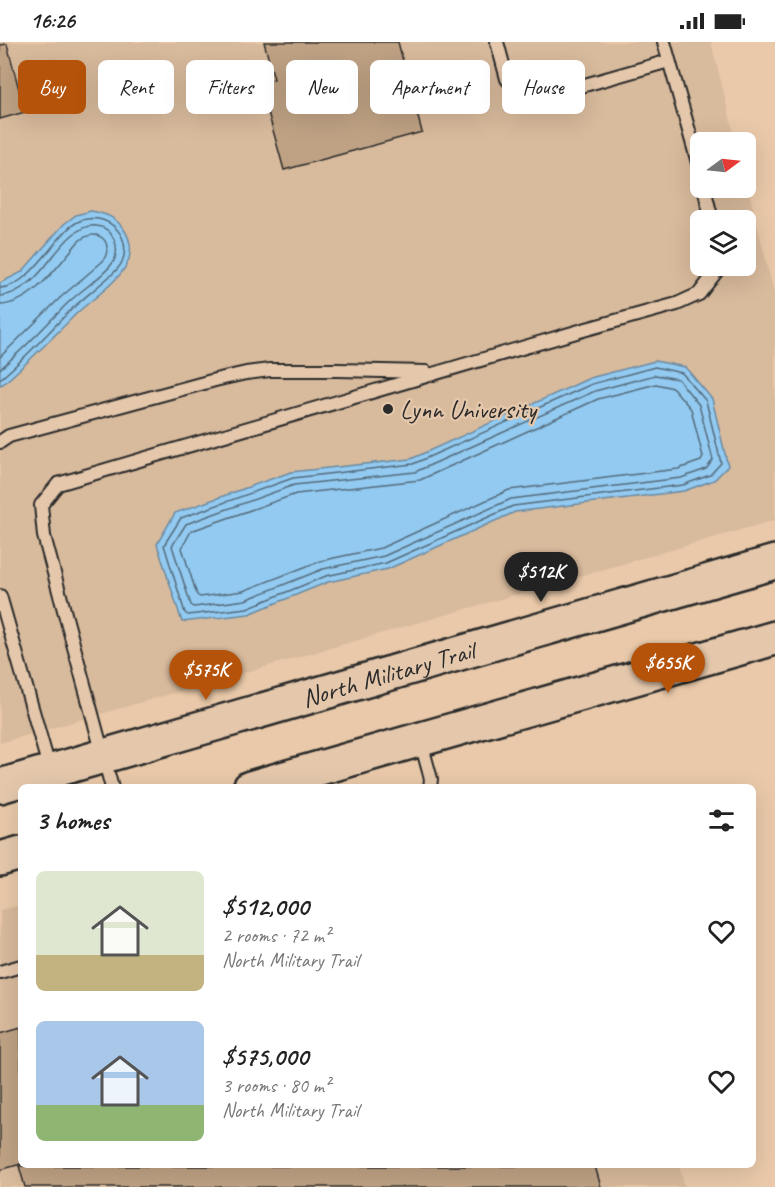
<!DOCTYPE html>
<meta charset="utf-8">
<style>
:root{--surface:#fff;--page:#f6f6f6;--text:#222;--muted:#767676;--accent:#b45309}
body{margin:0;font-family:Caveat,sans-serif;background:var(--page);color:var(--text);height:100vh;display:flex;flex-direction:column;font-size:22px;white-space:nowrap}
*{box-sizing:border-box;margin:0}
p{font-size:20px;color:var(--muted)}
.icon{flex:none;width:33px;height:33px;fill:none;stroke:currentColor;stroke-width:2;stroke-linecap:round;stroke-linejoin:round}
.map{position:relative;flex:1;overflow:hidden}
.drawer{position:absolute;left:18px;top:742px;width:738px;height:384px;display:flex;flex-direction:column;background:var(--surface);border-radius:9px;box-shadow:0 6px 24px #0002}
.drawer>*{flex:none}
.guide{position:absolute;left:18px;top:18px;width:740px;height:54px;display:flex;gap:12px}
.needle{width:39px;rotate:75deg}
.controls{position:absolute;left:690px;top:90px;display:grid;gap:12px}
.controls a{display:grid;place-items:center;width:66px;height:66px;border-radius:9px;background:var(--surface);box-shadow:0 6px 24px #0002;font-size:30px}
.price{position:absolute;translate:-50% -51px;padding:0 14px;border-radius:21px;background:var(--accent);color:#fff;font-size:20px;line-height:39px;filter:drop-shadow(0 2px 3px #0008)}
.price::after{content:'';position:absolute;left:50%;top:36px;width:18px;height:14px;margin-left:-9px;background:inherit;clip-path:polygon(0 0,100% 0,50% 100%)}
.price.current{background:#222;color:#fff}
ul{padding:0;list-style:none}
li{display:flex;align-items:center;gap:18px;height:150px;padding:0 18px}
li span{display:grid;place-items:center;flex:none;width:168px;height:120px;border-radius:9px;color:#555}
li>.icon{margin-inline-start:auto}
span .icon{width:72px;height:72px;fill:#fffc;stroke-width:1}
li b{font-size:26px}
h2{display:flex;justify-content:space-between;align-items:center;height:72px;padding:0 18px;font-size:26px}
.pill{padding:0 21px;border-radius:9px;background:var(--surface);box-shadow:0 6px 24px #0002;font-size:21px;line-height:54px}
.pill.current{background:var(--accent);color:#fff}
.status{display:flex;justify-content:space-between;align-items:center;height:42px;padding:0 30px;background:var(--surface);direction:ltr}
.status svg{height:16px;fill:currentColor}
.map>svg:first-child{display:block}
.built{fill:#d8ba9c;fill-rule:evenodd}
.water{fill:#92caf1;stroke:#698aa2;stroke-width:1.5}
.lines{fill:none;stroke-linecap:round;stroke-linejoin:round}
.shore{stroke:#546b7a;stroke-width:1.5}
.building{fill:#bfa284;stroke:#2b2b2b;stroke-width:1.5}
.service-casing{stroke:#2b2b2b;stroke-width:16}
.secondary-casing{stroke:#2b2b2b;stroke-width:38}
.service{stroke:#e5c8ac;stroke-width:12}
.secondary{stroke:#e5c8ac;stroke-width:33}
.poi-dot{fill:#2b2b2b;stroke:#e5c8ac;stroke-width:2}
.labels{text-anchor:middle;stroke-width:4.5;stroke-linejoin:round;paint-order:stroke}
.poi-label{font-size:26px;fill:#2b2b2b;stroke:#e5c8ac;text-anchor:start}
.street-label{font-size:26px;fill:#2b2b2b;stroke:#e5c8ac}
</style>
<div class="status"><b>16:26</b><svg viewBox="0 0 49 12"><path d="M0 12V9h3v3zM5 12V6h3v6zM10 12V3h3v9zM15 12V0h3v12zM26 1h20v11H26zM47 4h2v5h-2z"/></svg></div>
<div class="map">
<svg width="775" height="1145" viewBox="0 0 775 1145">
<rect width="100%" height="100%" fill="#e9c9a9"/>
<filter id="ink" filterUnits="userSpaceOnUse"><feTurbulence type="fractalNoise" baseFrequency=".0167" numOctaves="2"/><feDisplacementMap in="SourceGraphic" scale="12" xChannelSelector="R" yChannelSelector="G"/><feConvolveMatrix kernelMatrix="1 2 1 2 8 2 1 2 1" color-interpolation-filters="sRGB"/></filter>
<g filter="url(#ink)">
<g class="built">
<path d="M 0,0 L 711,0 L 736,100 L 700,100 L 700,146 L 746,146 L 746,137 L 775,255 L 775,478 L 0,701 ZM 700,178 L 746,178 L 746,224 L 700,224 Z"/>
<polygon points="21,863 21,1124 679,1124 685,1145 0,1145 0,868"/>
</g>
<g class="water">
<path d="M 91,169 C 107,172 116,175 125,189 C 147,226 97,251 76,272 C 52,296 29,320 3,342 L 0,343 L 0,241 L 22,230 L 64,182 L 76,173 Z"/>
<polygon points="655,319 685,325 712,357 728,424 714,438 684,449 515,470 388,527 328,540 249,572 182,580 157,502 175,471 291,430 411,417 590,336"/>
</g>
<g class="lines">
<g class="shore">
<path d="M 0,246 C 24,245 44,214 58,198 C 65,190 72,181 82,178 C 108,170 133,194 122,220 C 118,229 110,234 103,240 C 93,249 82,257 72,267 C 48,290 26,316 0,337"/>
<path d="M 0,254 C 10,254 21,247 29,241 C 48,228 70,179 97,184 C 105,185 111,190 114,197 C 118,206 117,216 111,223 C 101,236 81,248 69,260 C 63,265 59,271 53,276 C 36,294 19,311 0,327"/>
<path d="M 0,263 C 33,262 59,222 79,199 C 98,184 115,200 103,219 L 61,255 L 0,315"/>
<polygon points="655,325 682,331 706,359 721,421 710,433 683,443 513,464 386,521 326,534 247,566 188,573 185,571 164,503 181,476 293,436 413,422 592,342"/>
<polygon points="655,333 678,337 699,363 713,418 706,427 681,436 511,457 384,514 323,527 245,558 194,565 191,563 172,504 186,482 294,443 415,430 595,349"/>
<polygon points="656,342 673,346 691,367 703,415 701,419 678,427 509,448 381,506 320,519 243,549 200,555 197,553 182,506 191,489 296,452 420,438 598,357"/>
</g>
</g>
<g class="building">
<polygon points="264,0 398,0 422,90 284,128 260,41 274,37"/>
<polygon points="7,2 25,70 0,77 0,3"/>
<polygon points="21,985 21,1122 0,1128 0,991"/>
<polygon points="19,1124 595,1124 601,1145 25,1145"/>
</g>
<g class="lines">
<g class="service-casing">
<g id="service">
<polyline points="497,0 507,37 521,52 539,56 669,19"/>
<polyline points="664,0 700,128"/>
<polyline points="704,146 712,178"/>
<polyline points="0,400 9,394 215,338 246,331 270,328 338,328 426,330"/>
<polyline points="0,554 55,746"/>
<polyline points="420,697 431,737 430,746"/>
<polyline points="112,746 44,494 41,463 58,442 583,288 677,262 699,252 716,230 717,224"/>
<polyline points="0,930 21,924"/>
</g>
</g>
<g class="secondary-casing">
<g id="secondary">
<path id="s1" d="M 0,744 L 775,520"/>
<polyline points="250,746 775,596"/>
<polyline points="0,817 21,811"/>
</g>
</g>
<use href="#service" class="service"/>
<use href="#secondary" class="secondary"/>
</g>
</g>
<circle class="poi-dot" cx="388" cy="367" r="6"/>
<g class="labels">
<g class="poi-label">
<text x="400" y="376">Lynn University</text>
</g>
<g class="street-label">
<text dy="9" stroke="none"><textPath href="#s1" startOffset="404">North Military Trail</textPath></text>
</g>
</g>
</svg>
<div class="controls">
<a><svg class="needle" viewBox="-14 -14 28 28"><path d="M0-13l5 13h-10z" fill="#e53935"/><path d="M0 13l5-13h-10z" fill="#767676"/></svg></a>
<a><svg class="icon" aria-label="layers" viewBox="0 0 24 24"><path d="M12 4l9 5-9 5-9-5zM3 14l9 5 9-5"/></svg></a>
</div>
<b class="price current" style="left:541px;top:561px">$512K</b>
<b class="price" style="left:668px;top:652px">$655K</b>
<b class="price" style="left:206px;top:659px">$575K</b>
<div class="guide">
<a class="pill current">Buy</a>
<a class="pill">Rent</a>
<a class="pill">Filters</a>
<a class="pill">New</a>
<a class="pill">Apartment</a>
<a class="pill">House</a>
</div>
<section class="drawer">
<h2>3 homes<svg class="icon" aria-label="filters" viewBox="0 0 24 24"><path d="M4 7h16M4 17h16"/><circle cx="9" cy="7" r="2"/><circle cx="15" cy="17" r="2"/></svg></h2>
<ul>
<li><span style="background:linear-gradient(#dfe7d0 70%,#c2b280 0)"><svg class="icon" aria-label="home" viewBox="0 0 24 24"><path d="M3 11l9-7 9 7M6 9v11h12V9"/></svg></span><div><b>$512,000</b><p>2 rooms · 72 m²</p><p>North Military Trail</p></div><svg class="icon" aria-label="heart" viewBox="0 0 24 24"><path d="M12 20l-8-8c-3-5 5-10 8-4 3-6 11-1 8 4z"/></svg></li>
<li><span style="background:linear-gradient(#a9c7e8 70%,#8fb573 0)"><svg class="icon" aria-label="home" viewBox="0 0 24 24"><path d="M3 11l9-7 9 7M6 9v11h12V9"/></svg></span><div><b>$575,000</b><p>3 rooms · 80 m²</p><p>North Military Trail</p></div><svg class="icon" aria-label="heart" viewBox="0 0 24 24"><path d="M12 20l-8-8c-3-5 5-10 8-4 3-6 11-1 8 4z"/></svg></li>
</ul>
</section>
</div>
